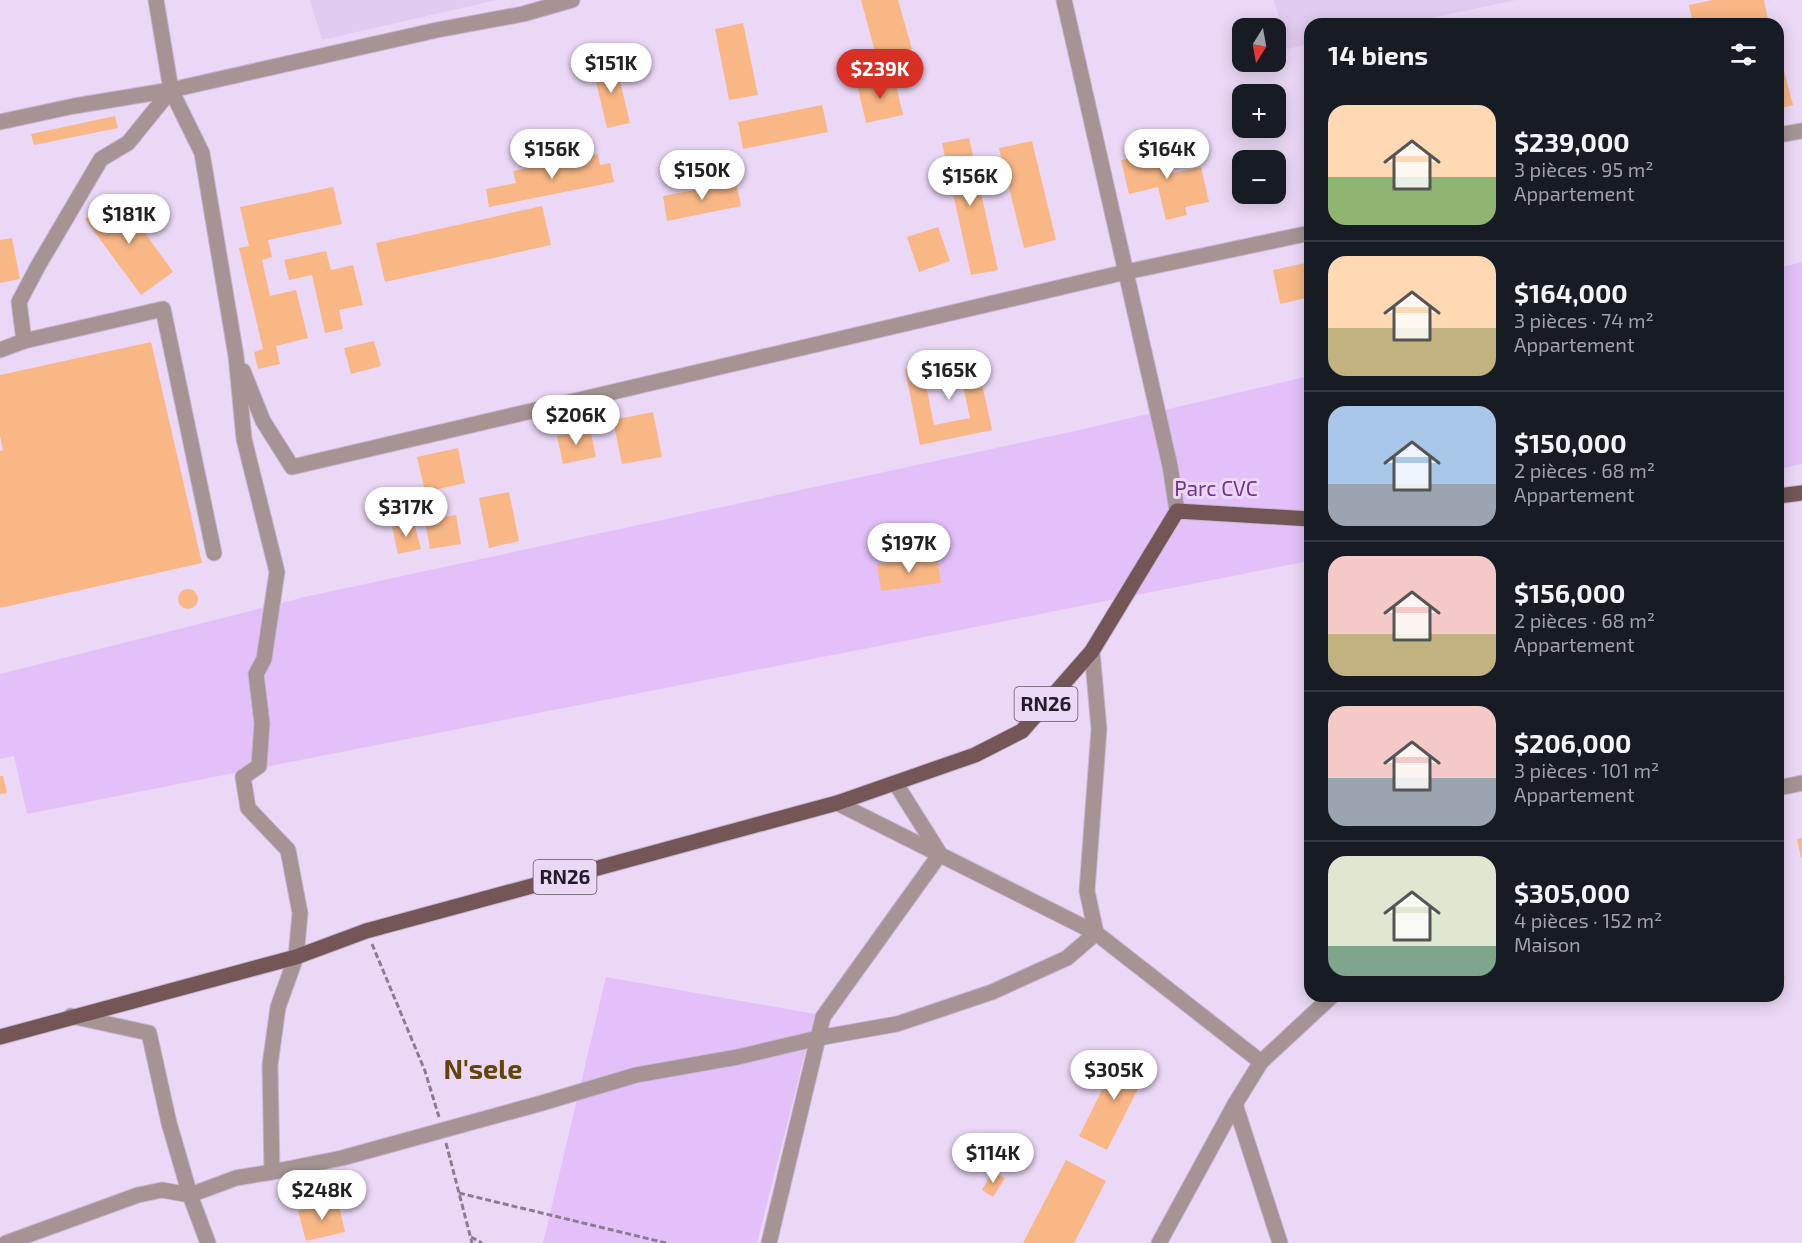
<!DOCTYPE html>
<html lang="fr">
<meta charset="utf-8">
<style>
:root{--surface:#171b24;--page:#242831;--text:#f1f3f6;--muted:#9ea1a6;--line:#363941;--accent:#d93025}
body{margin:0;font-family:"Exo 2",sans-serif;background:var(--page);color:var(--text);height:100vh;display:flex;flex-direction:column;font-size:22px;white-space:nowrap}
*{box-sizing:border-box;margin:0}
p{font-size:20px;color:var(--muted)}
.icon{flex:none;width:33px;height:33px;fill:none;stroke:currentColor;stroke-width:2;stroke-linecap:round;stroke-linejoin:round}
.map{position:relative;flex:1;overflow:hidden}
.details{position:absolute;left:1304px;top:18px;width:480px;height:984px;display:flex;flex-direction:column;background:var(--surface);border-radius:18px;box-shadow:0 3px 15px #0003}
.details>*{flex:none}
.needle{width:39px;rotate:191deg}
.controls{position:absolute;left:1232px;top:18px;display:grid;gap:12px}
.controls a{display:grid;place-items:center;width:54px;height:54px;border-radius:12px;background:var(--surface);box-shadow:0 3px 15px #0003;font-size:30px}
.price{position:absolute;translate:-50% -51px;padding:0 14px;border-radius:21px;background:#fff;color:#222;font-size:20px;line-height:39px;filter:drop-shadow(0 2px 3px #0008)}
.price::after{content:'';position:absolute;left:50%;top:36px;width:18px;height:14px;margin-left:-9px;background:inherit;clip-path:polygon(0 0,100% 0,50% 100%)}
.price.current{background:var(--accent);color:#fff}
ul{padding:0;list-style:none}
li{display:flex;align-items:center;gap:18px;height:150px;padding:0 24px}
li+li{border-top:2px solid var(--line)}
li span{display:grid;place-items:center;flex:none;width:168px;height:120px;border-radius:18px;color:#555}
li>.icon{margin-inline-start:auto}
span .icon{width:72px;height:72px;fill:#fffc;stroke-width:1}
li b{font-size:26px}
h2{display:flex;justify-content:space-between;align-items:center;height:72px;padding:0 24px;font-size:26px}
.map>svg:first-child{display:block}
.built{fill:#e2cbf0}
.green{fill:#e4c0fa}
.building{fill:#f9b786}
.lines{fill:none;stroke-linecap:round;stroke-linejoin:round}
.minor-casing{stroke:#c7b6d2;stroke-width:17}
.major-casing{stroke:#c7b6d2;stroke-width:17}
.path{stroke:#8a7d92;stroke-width:3;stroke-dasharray:6 3;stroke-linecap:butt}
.minor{stroke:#a59493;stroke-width:15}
.major{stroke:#735655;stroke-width:15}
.labels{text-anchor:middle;stroke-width:6;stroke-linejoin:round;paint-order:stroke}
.shield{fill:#ebd8f7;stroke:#605566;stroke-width:1.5}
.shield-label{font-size:20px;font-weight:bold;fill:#241d28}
.park-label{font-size:21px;fill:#713390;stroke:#ebd8f7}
.district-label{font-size:27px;font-weight:bold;fill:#604408;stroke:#ebd8f7}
</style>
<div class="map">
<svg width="1802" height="1243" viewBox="0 0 1802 1243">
<rect width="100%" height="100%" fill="#ebd8f7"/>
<g class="built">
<polygon points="310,0 497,0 322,40"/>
<polygon points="1274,0 1516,0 1403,24 1310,24 1309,44 1287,49"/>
</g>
<g class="green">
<polygon points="1802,262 1802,464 1778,469 1778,268"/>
<polygon points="1309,376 1309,561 27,814 14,756 0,759 0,674 309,596 1079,430"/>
<polygon points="606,977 815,1014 757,1243 543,1243"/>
</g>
<g class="building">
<polygon points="861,0 898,0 912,49 877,59"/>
<polygon points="1713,0 1764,0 1769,24 1745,24 1744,21 1729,24 1693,24 1689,5"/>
<polygon points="743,23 758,95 729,100 715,29"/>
<polygon points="615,60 630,123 607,128 592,65"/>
<polygon points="1784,70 1793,105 1778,109 1778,72"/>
<polygon points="894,76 903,115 866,123 857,84"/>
<polygon points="822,105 828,132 743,149 738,122"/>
<polygon points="115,116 118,128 34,145 31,134"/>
<polygon points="969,138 998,270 971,275 942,143"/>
<polygon points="1032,141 1056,240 1024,248 999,148"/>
<polygon points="1190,145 1193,156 1170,161 1173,173 1201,167 1209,202 1185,207 1187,215 1166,220 1158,187 1129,194 1121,160"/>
<polygon points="598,154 600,165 610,163 614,182 489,207 486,189 516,183 513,171"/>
<polygon points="736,182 741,206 667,221 663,196"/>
<polygon points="333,187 342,224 268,240 272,257 262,260 270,296 296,290 308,338 276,346 280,364 258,369 254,352 263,349 239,248 249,246 240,207"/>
<polygon points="118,195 173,272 141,295 85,219"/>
<polygon points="542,206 551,245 385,282 376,243"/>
<polygon points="938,227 950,261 919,272 907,237"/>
<polygon points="12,238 20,279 0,283 0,240"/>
<polygon points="326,251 331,270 353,265 363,305 339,310 343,329 325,333 312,275 289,280 284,260"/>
<polygon points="1310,262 1310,297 1280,304 1273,270"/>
<polygon points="374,341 381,366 351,374 344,348"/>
<polygon points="151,342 202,563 0,608 0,451 3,450 0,436 0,375"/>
<polygon points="976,355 992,430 920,445 905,369 922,366 934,425 970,418 960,372 928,378 925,365"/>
<polygon points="653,412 662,457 622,464 613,420"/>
<polygon points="590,429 596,457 563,464 557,436"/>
<polygon points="458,448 465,483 425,492 417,457"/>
<polygon points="509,492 519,541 489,548 479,498"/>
<polygon points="456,515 461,544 430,549 425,521"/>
<polygon points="414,522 421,549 398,554 392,527"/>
<polygon points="937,556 941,583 881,591 877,564"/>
<circle cx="188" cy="599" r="10"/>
<polygon points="0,776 3,776 7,793 0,794"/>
<polygon points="1802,838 1802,858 1801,858 1797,839"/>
<polygon points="1778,950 1785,979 1778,980"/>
<polygon points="1121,1052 1149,1067 1107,1150 1079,1136"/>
<polygon points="1066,1160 1106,1181 1074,1243 1023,1243"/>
<polygon points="993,1171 1005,1178 993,1197 982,1190"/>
<polygon points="338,1201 345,1232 306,1241 298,1211"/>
</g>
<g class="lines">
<g class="minor-casing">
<g id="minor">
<polyline points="156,0 171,90 202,153 236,356 244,439 277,572 264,659 256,674 262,723 259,766 243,777 248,808 288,850 300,913 296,957 278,1007 270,1065 272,1172 236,1178 190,1195 208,1243"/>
<polyline points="1064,0 1170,466 1177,511"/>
<polyline points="0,122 74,106 171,90 437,30 523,14 572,0"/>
<polyline points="1778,135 1802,131"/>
<polyline points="24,341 163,309 214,553"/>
<polyline points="0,350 24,341 19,302 38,266 101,159 128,143 171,90"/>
<polyline points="243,371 263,421 292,467 1126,272 1310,233"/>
<polyline points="1092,651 1099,729 1087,891 1096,933"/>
<polyline points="1778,788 1802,783"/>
<polyline points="837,803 1096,933 1261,1062"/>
<polyline points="1235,1104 1280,1243"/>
<polyline points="272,1172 342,1158 542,1103 636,1075 738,1057 818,1038 897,1024 992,992 1067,958 1096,933"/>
<polyline points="6,1243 138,1195 162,1190 190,1195 169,1123 149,1033 71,1016"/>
<polyline points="769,1243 823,1017 940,854 896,784"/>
<polyline points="1159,1243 1235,1104 1261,1062 1332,996"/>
</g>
</g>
<g class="major-casing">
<g id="major">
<polyline points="1778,496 1802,493"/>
<polyline points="0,1037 296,957 366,931 837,803 975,755 1022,731 1092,651 1177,511 1310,519"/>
</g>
</g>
<g class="path">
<polyline points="372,944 425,1071 439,1117"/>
<polyline points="446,1143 472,1243"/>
<polyline points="459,1193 666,1243"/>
<polyline points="471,1237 482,1243"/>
</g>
<use href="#minor" class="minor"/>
<use href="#major" class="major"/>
</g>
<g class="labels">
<g class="shield">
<rect x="1014.5" y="687" width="63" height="34" rx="4.5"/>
<rect x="533.5" y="860" width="63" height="34" rx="4.5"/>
</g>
<g class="shield-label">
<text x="1046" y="711">RN26</text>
<text x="565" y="884">RN26</text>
</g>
<g class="park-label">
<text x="1216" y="496">Parc CVC</text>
</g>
<g class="district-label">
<text x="483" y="1079">N'sele</text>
</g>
</g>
</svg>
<div class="controls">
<a><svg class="needle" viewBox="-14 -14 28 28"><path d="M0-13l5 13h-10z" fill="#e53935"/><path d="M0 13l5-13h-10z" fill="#9ea1a6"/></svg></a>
<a>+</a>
<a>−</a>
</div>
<b class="price" style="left:611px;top:94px">$151K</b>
<b class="price current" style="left:880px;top:100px">$239K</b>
<b class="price" style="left:552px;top:180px">$156K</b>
<b class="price" style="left:1167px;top:180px">$164K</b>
<b class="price" style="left:702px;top:201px">$150K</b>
<b class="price" style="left:970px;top:207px">$156K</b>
<b class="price" style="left:129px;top:245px">$181K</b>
<b class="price" style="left:949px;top:401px">$165K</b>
<b class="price" style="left:576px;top:446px">$206K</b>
<b class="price" style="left:406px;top:538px">$317K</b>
<b class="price" style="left:909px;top:574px">$197K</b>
<b class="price" style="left:1114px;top:1101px">$305K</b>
<b class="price" style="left:993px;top:1184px">$114K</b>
<b class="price" style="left:322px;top:1221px">$248K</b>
<section class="details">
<h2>14 biens<svg class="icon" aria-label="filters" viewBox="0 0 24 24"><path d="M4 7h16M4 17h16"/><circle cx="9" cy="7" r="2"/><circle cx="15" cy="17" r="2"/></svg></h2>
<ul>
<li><span style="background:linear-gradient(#ffd9b3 60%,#8fb573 0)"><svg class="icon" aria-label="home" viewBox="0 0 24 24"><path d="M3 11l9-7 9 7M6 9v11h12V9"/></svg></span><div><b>$239,000</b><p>3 pièces · 95 m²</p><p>Appartement</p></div></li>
<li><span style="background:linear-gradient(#ffd9b3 60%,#c2b280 0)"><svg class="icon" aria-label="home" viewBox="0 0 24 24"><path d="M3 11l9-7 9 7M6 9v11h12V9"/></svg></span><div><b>$164,000</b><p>3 pièces · 74 m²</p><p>Appartement</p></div></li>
<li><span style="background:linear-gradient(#a9c7e8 65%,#9aa5b1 0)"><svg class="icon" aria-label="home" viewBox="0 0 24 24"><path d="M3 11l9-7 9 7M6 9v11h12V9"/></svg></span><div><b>$150,000</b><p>2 pièces · 68 m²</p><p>Appartement</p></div></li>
<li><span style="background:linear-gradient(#f6c9c9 65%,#c2b280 0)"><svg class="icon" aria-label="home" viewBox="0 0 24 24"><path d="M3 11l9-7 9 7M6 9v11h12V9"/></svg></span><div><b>$156,000</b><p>2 pièces · 68 m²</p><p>Appartement</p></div></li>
<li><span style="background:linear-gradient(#f6c9c9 60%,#9aa5b1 0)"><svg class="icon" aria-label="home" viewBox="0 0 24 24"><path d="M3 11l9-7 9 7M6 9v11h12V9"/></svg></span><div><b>$206,000</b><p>3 pièces · 101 m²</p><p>Appartement</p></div></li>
<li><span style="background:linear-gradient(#dfe7d0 75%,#7fa58c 0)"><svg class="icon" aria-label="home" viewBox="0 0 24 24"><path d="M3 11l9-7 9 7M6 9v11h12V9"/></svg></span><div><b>$305,000</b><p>4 pièces · 152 m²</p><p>Maison</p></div></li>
</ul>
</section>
</div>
